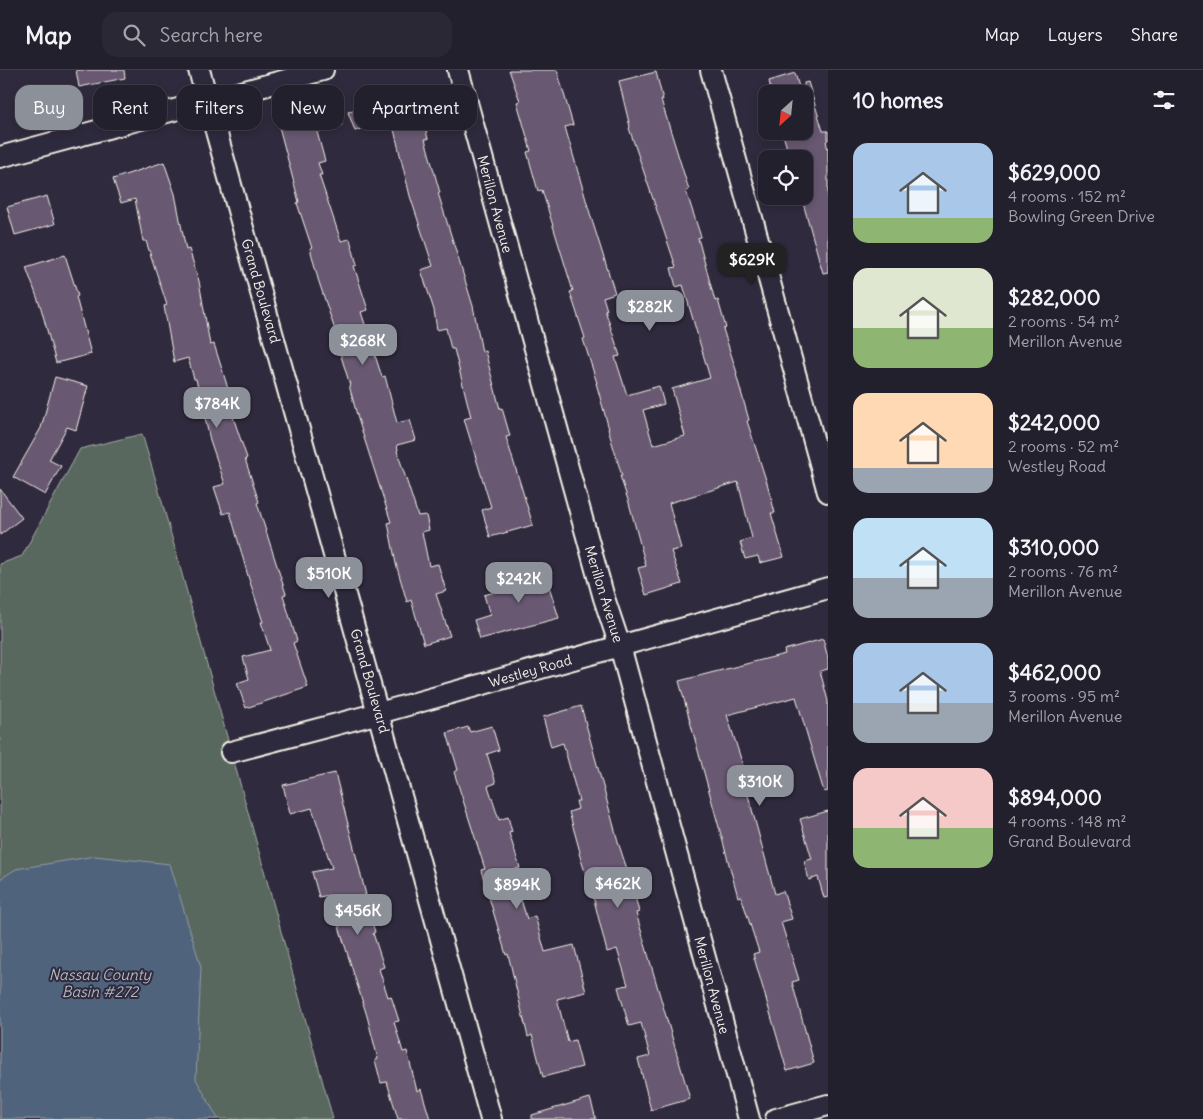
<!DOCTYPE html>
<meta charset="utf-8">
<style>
:root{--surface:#23202e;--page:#2b2836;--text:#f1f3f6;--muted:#a3a3aa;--line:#403e4a;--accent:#8c9099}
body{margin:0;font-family:Delius,sans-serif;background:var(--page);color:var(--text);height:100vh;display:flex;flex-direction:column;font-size:19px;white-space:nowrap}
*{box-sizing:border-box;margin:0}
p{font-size:16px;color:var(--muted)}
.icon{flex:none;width:28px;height:28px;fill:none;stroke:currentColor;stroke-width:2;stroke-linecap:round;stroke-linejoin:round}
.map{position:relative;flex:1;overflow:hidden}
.panel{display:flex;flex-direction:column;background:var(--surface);width:375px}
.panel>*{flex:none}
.top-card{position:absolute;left:15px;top:15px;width:475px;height:45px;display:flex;gap:10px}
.needle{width:32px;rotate:207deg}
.fabs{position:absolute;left:758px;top:15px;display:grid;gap:10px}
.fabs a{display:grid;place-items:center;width:55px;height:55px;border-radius:10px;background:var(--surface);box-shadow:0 2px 8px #0003,0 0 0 1px var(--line);font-size:25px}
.price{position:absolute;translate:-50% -42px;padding:0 11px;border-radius:10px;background:var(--accent);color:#fff;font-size:16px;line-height:32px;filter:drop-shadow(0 1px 2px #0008)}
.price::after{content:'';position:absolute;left:50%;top:30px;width:15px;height:11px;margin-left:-8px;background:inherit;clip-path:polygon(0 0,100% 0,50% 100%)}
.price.selected{background:#222;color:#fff}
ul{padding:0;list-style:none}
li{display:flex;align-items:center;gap:15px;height:125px;padding:0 25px}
li span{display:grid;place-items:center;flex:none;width:140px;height:100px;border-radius:15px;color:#555}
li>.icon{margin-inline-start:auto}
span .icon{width:60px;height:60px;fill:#fffc;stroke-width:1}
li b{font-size:21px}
h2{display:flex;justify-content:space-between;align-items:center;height:60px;padding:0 25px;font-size:21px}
.chip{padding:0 18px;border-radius:15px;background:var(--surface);box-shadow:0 2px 8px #0003,0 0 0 1px var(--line);font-size:18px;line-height:45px}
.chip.selected{background:var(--accent);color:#fff}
header{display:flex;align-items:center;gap:30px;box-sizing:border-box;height:70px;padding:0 25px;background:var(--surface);border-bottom:1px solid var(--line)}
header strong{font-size:24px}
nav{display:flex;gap:28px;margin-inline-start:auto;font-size:18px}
.search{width:350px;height:45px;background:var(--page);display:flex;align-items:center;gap:12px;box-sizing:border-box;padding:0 18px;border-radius:15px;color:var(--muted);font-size:19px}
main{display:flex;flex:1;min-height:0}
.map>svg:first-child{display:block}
.green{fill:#58685f;stroke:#a6aca4}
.water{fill:#50647b;stroke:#929ca7}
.building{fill:#685872;stroke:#f4f1e8}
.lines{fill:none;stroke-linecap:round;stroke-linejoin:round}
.minor-casing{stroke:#f4f1e8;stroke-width:24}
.minor{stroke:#2f2a3d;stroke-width:20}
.labels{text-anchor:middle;stroke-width:4;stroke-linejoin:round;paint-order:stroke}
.street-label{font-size:14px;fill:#f4f1e8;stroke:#2f2a3d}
.water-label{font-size:15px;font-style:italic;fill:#b2b9bc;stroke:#2f2a3d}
</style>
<header>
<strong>Map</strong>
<div class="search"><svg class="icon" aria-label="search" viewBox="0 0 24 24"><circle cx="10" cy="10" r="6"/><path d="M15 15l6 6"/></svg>Search here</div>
<nav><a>Map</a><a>Layers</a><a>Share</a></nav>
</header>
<main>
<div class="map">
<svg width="828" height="1049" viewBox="0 0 828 1049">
<rect width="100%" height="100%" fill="#2f2a3d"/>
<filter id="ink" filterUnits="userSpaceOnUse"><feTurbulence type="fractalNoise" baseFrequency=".02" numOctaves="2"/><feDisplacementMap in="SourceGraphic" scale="10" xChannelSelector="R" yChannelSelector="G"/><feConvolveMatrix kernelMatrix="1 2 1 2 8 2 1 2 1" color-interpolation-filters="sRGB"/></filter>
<g filter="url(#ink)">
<polygon class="green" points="142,364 159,421 333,1049 0,1049 0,494 22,486 80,379"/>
<polygon class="water" points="95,786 170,794 201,897 196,1009 218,1049 0,1049 0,809 16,799"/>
<g class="building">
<polygon points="76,0 124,0 125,8 79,17"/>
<polygon points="509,0 557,0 573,55 565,57 591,147 615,223 603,227 607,240 605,240 620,286 615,287 627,325 659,316 664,334 643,340 653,375 685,366 672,319 710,308 683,215 676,217 671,198 676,197 629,58 630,57 619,11 656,2 663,30 661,30 689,120 686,121 701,167 698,168 715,231 718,230 726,258 723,259 737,303 736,304 749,350 747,351 767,413 775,443 771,443 784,487 760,493 758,486 745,489 740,472 752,468 738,412 669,433 681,479 671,481 682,514 646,525 638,498 646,496 629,433 620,406 622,406 608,359 609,359 596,313 597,313 583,269 585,268 570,222 573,221 542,120 538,121 527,82 531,81 517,32 520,31"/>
<polygon points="795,3 801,24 772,24 769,11"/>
<polygon points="808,12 823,61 828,61 828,70 826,71 828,80 828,202 823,203 801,126 804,126 804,78 788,82 782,61 804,61 804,13"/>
<polygon points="418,27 428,69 425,69 440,123 438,123 473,236 482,282 485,281 500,339 502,338 510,366 506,367 533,455 490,467 482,440 491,437 464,349 471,347 454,279 451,279 446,258 437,260 434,240 421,200 433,196 410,126 391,47 355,61 348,42 363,36 365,39"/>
<polygon points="336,33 342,55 317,62 325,91 318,93 322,105 319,105 341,171 350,169 357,195 354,196 368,240 361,242 382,307 385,306 397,353 410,350 416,370 397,375 398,380 397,381 418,446 426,445 429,460 422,462 429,496 438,494 446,521 436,524 450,566 424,574 411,530 407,532 396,494 388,453 391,452 358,349 349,315 350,315 336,270 338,269 318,209 310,178 312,178 297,133 299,132 277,49"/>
<polygon points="164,92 175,124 186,180 189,179 199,211 210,275 214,274 226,312 235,347 233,347 247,388 245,389 259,432 257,433 286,524 283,525 297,571 293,573 308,617 246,638 237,613 249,609 243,587 270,580 261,552 263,552 248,506 230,442 223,444 214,417 225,414 210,370 196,309 194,309 188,288 174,292 164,236 167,235 146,171 143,171 135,129 121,133 113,109"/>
<polygon points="47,126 55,154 15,165 7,137"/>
<polygon points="65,185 78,226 76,227 91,284 56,293 41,238 26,197"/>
<polygon points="55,307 88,316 76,360 67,357 49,390 61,396 45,425 13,407 41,358"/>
<polygon points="0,419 22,448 0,465"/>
<polygon points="540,493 546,514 548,513 559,548 480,569 474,550 490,545 484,525 516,516 512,501"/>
<polygon points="823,569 828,588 828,599 820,601 828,631 828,721 824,722 796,627 727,645 752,724 748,725 775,824 783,821 792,849 781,852 799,910 792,912 814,993 787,1001 753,884 759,882 741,826 738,827 679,611 785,584 784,580"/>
<polygon points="581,636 619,775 632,814 639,842 636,843 690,1029 651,1040 638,989 650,986 641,953 629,956 618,917 628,915 617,879 607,882 591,818 590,818 579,783 580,782 569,742 578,739 576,731 579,731 563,673 551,677 543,647"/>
<polygon points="492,656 499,680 487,684 496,713 488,716 499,750 508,747 512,762 509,763 520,798 512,800 527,849 535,846 545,882 574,875 586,922 557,929 568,972 575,970 582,997 543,1007 532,965 528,967 508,884 506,885 481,800 485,799 454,702 458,700 447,663 468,657 470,662"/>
<polygon points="335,703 366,825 364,825 375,862 373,863 384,897 379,899 388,927 391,926 399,951 394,952 403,982 407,981 417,1021 421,1019 430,1049 398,1049 387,1012 381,1013 375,990 378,989 367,946 329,825 319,827 312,802 332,798 312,738 290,744 283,715"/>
<polygon points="828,741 828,827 824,828 818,807 809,810 804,791 812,789 800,749"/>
<polygon points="590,1028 596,1049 532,1049 532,1045"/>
</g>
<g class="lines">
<g class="minor-casing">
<g id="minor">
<polyline points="199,0 491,1049"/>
<polyline points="458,0 604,528 620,576 749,1049"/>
<polyline points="711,0 828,422"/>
<polyline points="0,87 323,0"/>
<polyline points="231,682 379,643 828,518"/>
<polyline points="776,1049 828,1035"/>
</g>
</g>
<use href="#minor" class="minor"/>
</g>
</g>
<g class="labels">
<g class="street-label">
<text transform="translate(495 134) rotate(75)" y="5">Merillon Avenue</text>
<text transform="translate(261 221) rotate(74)" y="5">Grand Boulevard</text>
<text transform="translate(604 524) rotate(73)" y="5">Merillon Avenue</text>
<text transform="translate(530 601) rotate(-16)" y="5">Westley Road</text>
<text transform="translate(370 611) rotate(74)" y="5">Grand Boulevard</text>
<text transform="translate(712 915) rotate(75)" y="5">Merillon Avenue</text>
</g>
<g class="water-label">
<text x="100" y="910">Nassau County<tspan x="100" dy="17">Basin #272</tspan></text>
</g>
</g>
</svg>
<div class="fabs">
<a><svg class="needle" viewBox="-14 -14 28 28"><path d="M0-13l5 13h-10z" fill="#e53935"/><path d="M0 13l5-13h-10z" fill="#a3a3aa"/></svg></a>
<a><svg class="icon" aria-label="locate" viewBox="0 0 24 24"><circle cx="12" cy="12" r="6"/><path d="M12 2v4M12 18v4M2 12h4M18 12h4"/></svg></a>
</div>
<b class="price selected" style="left:752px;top:215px">$629K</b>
<b class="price" style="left:650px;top:262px">$282K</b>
<b class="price" style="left:363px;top:296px">$268K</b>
<b class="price" style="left:217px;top:359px">$784K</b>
<b class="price" style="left:329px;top:529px">$510K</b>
<b class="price" style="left:519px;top:534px">$242K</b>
<b class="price" style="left:760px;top:737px">$310K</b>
<b class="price" style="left:618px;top:839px">$462K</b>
<b class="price" style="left:517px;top:840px">$894K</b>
<b class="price" style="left:358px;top:866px">$456K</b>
<div class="top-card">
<a class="chip selected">Buy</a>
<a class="chip">Rent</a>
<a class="chip">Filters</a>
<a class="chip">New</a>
<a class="chip">Apartment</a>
</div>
</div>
<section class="panel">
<h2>10 homes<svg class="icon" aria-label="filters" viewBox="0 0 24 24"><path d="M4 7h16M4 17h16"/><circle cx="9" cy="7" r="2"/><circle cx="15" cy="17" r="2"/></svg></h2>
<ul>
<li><span style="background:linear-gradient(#a9c7e8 75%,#8fb573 0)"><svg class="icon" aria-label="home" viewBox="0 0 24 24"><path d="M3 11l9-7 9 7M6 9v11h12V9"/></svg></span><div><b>$629,000</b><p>4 rooms · 152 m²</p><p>Bowling Green Drive</p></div></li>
<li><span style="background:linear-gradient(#dfe7d0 60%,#8fb573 0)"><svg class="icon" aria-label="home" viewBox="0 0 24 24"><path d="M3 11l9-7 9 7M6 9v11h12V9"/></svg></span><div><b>$282,000</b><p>2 rooms · 54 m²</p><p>Merillon Avenue</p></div></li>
<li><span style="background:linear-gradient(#ffd9b3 75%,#9aa5b1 0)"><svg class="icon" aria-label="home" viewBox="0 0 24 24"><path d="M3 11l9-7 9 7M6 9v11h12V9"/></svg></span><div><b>$242,000</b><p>2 rooms · 52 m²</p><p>Westley Road</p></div></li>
<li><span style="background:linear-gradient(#bfe0f5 60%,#9aa5b1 0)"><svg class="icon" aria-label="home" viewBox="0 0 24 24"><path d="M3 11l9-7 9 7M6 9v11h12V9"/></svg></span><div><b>$310,000</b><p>2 rooms · 76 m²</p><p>Merillon Avenue</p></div></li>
<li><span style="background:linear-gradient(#a9c7e8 60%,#9aa5b1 0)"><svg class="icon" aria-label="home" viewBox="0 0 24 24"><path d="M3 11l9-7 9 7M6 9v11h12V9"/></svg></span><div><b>$462,000</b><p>3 rooms · 95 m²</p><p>Merillon Avenue</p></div></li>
<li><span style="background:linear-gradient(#f6c9c9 60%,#8fb573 0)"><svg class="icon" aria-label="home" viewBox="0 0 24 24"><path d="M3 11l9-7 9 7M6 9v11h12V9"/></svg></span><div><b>$894,000</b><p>4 rooms · 148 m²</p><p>Grand Boulevard</p></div></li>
</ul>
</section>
</main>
